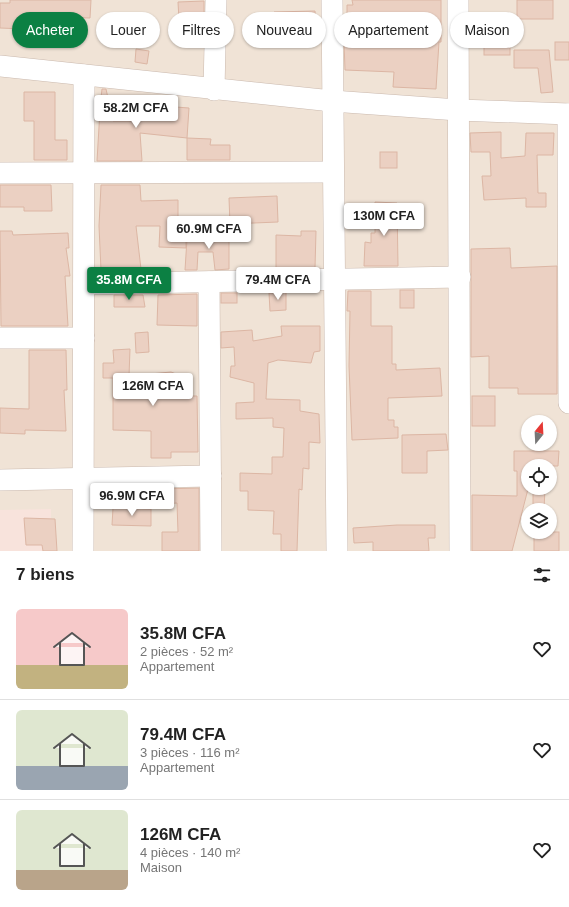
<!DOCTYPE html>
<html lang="fr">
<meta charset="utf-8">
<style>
:root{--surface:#fff;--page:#f6f6f6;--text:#222;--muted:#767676;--line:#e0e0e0;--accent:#0b8043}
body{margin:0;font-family:Arial,sans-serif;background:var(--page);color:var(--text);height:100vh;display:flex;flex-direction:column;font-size:15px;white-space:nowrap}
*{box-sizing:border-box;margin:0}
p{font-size:13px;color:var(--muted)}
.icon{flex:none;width:22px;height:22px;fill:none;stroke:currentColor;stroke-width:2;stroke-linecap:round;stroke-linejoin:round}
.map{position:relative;height:551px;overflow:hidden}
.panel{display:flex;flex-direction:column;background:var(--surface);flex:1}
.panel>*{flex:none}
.guide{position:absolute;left:12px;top:12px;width:545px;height:36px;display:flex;gap:8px}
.needle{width:26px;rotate:18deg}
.controls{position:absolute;left:521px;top:415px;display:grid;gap:8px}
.controls a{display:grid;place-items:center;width:36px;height:36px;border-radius:50%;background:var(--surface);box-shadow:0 1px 3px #0004;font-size:20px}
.price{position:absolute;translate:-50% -34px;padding:0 9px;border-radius:4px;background:#fff;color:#222;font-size:13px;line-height:26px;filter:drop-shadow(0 1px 2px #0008)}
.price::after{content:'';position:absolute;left:50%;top:24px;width:12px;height:9px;margin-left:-6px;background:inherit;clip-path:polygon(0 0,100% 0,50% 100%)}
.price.selected{background:var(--accent);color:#fff}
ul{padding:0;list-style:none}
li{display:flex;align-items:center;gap:12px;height:100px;padding:0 16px}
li+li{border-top:1px solid var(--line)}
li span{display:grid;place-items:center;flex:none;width:112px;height:80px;border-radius:6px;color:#555}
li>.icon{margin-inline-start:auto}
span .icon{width:48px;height:48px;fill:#fffc;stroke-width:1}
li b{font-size:17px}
h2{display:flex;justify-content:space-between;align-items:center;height:48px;padding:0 16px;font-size:17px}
.chip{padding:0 14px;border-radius:18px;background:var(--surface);box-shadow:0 1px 3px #0004;font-size:14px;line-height:36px}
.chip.selected{background:var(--accent);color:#fff}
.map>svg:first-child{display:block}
.residential{fill:#f0e3d6;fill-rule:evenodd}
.commercial{fill:#f8e3dc}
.building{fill:#ebd0c2;stroke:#dcb6a4}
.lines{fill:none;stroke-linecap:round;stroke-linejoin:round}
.minor-casing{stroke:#cab9ae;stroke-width:22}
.minor{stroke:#fff;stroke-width:21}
</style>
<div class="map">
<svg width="569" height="551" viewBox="0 0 569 551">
<rect width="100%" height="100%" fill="#f9f1e7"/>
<path class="residential" d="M 0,0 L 569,0 L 569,551 L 0,551 ZM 528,422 L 550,422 L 550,444 L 528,444 ZM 528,466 L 550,466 L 550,488 L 528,488 ZM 528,510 L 550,510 L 550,532 L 528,532 Z"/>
<polygon class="commercial" points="51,509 51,551 0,551 0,510"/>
<g class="building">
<polygon points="10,0 91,0 90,18 25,16 25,29 0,28 0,3 10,3"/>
<polygon points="352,0 441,0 441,42 439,42 436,89 393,87 394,72 345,70 344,42 347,42 347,5 353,5"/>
<rect x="517" y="0" width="36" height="19"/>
<polygon points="204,1 204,19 179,20 178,2"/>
<polygon points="315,11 316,30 275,32 274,12"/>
<rect x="484" y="38" width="26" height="17"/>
<rect x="555" y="42" width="14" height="18"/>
<polygon points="136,49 149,51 147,64 135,62"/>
<polygon points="514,50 549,50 553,92 541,93 538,68 514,68"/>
<polygon points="102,89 106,89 113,121 135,121 136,104 189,108 187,138 140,133 142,161 97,161 100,110 96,110 96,107 97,97 101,98"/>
<polygon points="24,92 55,92 55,140 67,140 67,160 34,160 34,121 24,121"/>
<polygon points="501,132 501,158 525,156 526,133 554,133 553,155 537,155 538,193 546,193 546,207 526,207 526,198 484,200 482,176 491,176 490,152 471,152 470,133"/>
<polygon points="187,138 211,139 210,145 230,145 230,160 187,160"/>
<rect x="380" y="152" width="17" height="16"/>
<polygon points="0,185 51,185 52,211 24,211 24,207 0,207"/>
<polygon points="101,185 140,185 141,201 178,200 178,231 186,231 186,248 159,247 160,226 136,226 141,269 101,270 99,226"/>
<polygon points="277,196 278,222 230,224 229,198"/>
<polygon points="375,202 397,203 398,266 364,266 365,242 371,243 371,233 375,233"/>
<polygon points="213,230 229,230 229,269 215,270 213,252 198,252 197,270 185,270 187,239 213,239"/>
<polygon points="0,231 12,231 13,235 68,233 69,248 66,248 70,276 65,276 68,326 1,326"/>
<polygon points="301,231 316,231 315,268 276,268 276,235 301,236"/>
<polygon points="510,248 511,268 557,266 557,394 518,394 518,388 489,388 489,356 471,357 471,249"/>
<rect x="400" y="290" width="14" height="18"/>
<polygon points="348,291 371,291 371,326 392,326 392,364 396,364 396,370 440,368 442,396 388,398 388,420 394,420 394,427 398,427 398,438 352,440 349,366 350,311 347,311"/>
<polygon points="286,292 286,310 270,311 269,293"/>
<rect x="221" y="293" width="16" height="10"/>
<polygon points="197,294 197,326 157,325 158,295"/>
<polygon points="114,295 143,295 145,307 114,307"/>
<polygon points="281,326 320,326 320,351 314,352 311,363 278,360 268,363 266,399 300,400 300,411 319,414 320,443 309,442 309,469 303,468 302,490 299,489 297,551 281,551 281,534 273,534 274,511 248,510 248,491 240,491 240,473 272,474 272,457 283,457 284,428 273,427 273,418 236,419 236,403 254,402 254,383 230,377 231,366 235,366 234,347 221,348 221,332 252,330 253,341 282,336"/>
<polygon points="148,332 149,352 136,353 135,333"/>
<polygon points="130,349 129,376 171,372 176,374 177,383 184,383 186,393 190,393 190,396 197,396 198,452 171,452 171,458 151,458 151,431 113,430 113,378 103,378 103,363 114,363 113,350"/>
<polygon points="29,350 66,350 67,390 64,390 66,431 25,430 25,434 0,433 0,408 29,409"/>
<rect x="472" y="396" width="23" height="30"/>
<polygon points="446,434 448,450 427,451 427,473 402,473 402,435"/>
<polygon points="514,451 559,451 558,466 528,466 528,489 512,551 472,551 472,495 517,496 517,471 514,471"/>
<polygon points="199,488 199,551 162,551 162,532 178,532 177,503 162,504 161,489"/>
<polygon points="533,488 545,488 544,510 533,510"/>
<polygon points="113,508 151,509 151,526 112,525"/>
<polygon points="24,518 55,519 57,551 43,551 42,545 26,545"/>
<polygon points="397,525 435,525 435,538 428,538 429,551 373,551 373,542 354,543 353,528"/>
<rect x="534" y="532" width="25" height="19"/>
</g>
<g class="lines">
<g class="minor-casing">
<g id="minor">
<polyline points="332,0 337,551"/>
<polyline points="458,0 460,551"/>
<polyline points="0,66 332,101 458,110 569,114"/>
<polyline points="214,90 216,0"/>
<polyline points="568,114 569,403"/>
<polyline points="0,173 332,172"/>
<polyline points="209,282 211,551"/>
<polyline points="84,284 460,277"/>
<polyline points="0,338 84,338"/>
<polyline points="0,480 211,476"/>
<polyline points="83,551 84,75"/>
</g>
</g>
<use href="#minor" class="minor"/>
</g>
</svg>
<div class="controls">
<a><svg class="needle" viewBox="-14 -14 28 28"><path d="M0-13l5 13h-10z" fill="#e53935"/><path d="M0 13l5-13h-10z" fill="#767676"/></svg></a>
<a><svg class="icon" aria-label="locate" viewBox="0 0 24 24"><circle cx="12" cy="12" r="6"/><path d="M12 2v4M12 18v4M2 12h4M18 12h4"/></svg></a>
<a><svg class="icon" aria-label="layers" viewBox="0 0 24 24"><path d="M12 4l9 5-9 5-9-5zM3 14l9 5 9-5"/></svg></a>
</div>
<b class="price" style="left:136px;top:129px">58.2M CFA</b>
<b class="price" style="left:384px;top:237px">130M CFA</b>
<b class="price" style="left:209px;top:250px">60.9M CFA</b>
<b class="price selected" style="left:129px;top:301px">35.8M CFA</b>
<b class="price" style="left:278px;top:301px">79.4M CFA</b>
<b class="price" style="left:153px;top:407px">126M CFA</b>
<b class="price" style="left:132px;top:517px">96.9M CFA</b>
<div class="guide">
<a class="chip selected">Acheter</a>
<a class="chip">Louer</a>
<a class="chip">Filtres</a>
<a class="chip">Nouveau</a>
<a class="chip">Appartement</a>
<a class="chip">Maison</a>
</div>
</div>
<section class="panel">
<h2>7 biens<svg class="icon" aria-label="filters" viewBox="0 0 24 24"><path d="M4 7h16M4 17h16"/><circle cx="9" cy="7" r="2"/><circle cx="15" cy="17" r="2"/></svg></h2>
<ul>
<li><span style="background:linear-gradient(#f6c9c9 70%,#c2b280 0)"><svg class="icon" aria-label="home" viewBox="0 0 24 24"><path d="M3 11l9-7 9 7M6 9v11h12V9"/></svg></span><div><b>35.8M CFA</b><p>2 pièces · 52 m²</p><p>Appartement</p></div><svg class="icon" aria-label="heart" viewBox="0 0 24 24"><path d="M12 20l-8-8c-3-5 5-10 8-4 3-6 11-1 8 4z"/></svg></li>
<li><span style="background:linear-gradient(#dfe7d0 70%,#9aa5b1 0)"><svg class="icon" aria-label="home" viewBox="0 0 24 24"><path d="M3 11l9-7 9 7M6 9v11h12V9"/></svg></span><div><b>79.4M CFA</b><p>3 pièces · 116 m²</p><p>Appartement</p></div><svg class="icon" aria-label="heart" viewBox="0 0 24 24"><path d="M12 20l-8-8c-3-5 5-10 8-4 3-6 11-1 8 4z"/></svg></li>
<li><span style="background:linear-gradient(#dfe7d0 75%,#b9a48a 0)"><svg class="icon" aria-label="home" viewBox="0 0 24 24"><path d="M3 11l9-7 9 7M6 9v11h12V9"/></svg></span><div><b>126M CFA</b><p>4 pièces · 140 m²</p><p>Maison</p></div><svg class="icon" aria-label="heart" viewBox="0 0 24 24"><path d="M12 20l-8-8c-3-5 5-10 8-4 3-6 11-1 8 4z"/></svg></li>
</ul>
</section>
